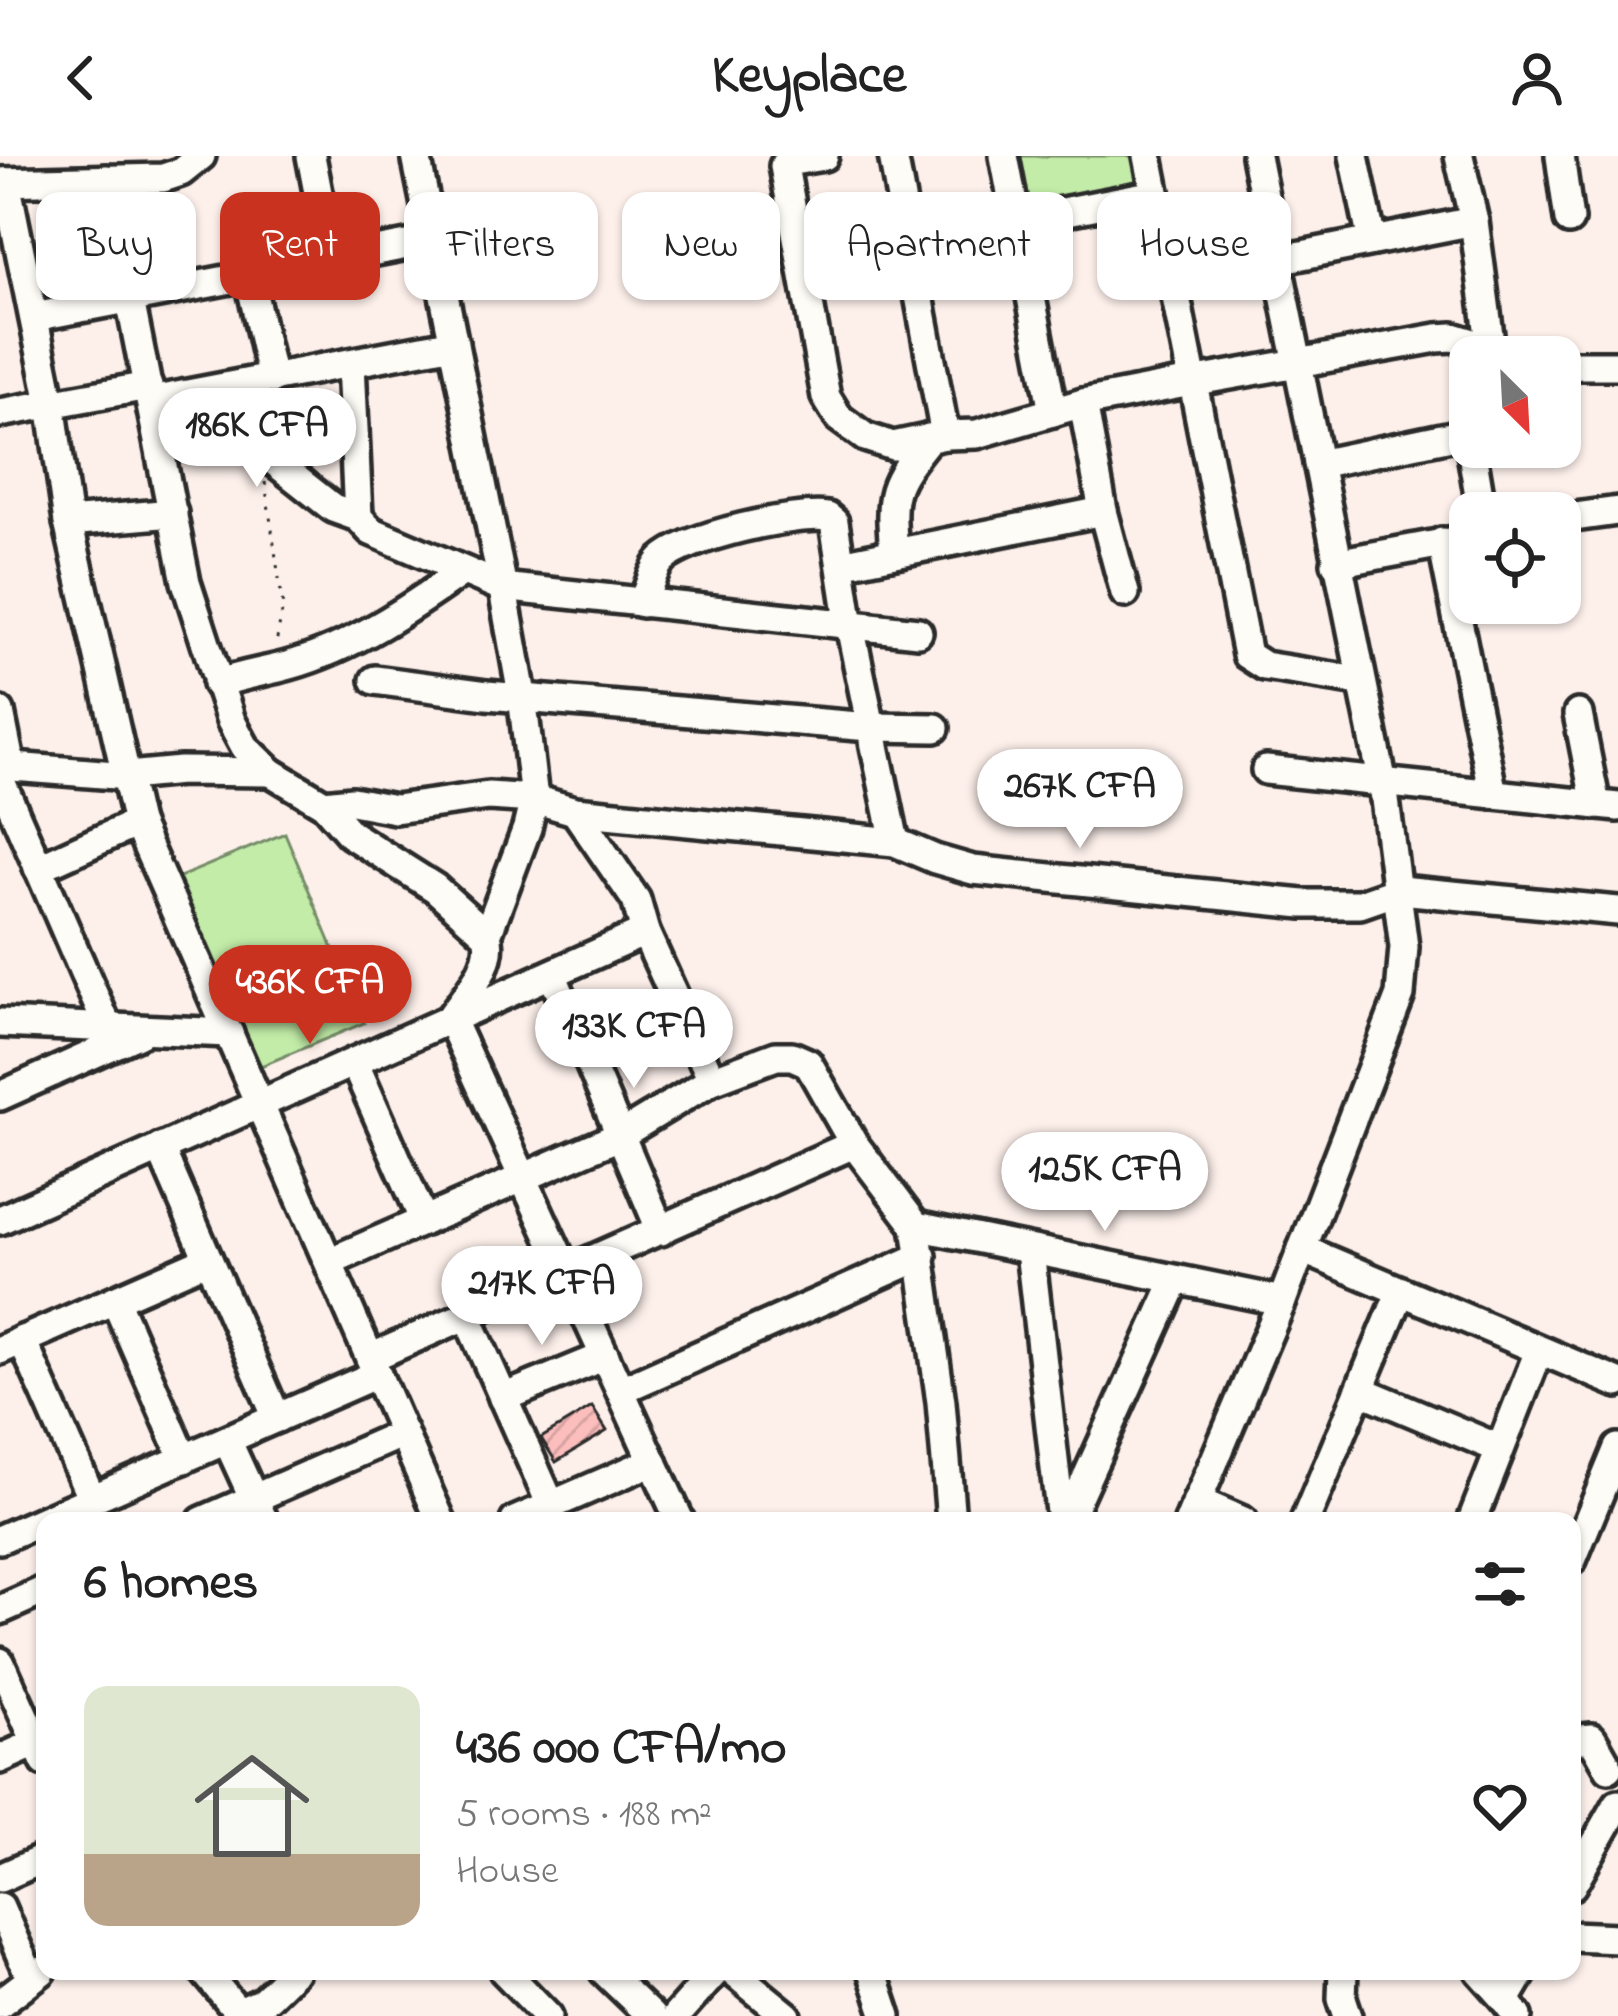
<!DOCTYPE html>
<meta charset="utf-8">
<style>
:root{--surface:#fff;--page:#f2f2f2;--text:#222;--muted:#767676;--accent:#c8321e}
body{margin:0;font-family:"Indie Flower",sans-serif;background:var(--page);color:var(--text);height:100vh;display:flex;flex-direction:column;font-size:45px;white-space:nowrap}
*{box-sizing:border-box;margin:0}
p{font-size:39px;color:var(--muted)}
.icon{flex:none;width:66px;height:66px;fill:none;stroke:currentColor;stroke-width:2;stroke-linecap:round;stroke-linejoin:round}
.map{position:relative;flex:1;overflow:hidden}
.panel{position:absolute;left:36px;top:1356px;width:1545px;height:468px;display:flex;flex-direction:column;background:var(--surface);border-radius:24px;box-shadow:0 3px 9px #0004}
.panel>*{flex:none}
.guide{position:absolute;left:36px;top:36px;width:1548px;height:108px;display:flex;gap:24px}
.needle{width:78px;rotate:156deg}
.buttons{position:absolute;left:1449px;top:180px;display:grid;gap:24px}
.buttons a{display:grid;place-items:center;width:132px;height:132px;border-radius:24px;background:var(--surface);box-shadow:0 3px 9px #0004;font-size:60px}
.price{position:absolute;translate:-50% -102px;padding:0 27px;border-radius:42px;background:#fff;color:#222;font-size:39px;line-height:78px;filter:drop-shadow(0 3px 6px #0008)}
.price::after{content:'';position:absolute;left:50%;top:72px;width:36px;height:27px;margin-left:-18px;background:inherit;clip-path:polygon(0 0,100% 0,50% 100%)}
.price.current{background:var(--accent);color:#fff}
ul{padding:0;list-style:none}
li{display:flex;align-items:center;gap:36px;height:300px;padding:0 48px}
li span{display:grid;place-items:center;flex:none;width:336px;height:240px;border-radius:24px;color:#555}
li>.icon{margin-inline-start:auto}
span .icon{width:144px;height:144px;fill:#fffc;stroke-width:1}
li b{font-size:51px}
h2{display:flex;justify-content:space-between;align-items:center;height:144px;padding:0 48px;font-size:51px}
.chip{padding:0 42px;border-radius:24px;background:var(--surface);box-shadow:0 3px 9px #0004;font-size:42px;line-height:108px}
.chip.current{background:var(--accent);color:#fff}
header{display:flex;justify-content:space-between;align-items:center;height:156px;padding:0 48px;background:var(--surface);font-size:54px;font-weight:700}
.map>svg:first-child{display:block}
.pitch{fill:#c2eca7;stroke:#768c69;stroke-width:3}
.building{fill:url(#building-hatch);stroke:#2b2b2b;stroke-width:3}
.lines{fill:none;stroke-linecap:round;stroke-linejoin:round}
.minor-casing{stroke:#2b2b2b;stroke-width:36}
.path{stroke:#2b2b2b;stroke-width:3;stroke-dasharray:3 9;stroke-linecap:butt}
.minor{stroke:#fdfcf7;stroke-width:27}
</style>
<header><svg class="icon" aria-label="back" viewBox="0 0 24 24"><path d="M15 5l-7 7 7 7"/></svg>Keyplace<svg class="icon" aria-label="person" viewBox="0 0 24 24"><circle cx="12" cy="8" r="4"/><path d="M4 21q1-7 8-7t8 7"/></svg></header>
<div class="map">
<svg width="1618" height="1860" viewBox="0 0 1618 1860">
<defs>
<pattern id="building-hatch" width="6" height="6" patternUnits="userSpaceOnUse" patternTransform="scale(3)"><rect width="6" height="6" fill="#fbbebc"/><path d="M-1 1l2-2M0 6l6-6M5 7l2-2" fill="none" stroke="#d7a3a2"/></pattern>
</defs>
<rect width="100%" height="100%" fill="#fdf0eb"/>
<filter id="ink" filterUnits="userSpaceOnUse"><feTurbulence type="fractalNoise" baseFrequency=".00833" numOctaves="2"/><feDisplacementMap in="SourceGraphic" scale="24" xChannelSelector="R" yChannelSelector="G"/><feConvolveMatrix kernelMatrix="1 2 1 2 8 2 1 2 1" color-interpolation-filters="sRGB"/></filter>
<g filter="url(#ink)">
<g class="pitch">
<polygon points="1005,0 1143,0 1149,30 1016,57"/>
<polygon points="285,677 364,867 249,915 170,725"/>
</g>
<polygon class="building" points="592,1251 607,1275 556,1306 541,1282"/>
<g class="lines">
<g class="minor-casing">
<g id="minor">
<polyline points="311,0 331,104"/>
<polyline points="416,0 500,417 522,539 534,643 527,672 487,779"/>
<polyline points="824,0 793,5 784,10 826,241 839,262 865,281 893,290 945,279 977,278 1083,247 1191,226 1437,182 1453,181 1518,201"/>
<polyline points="893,0 945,279"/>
<polyline points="1004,0 1053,256"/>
<polyline points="1148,0 1247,499 1264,510 1359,525"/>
<polyline points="1354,0 1372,85"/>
<polyline points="1459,0 1474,65 1491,194"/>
<polyline points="1560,0 1569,64"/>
<path d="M 106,23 L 186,426 L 231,565 L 245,591 L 271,616 L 324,648 L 350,678 L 435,732 L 487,779 C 496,807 465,840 450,862 L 680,1365"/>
<polyline points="0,26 163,22 181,16 201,0"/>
<polyline points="6,26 51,247 68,366 137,667 441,1365"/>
<polyline points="1016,65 1155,38"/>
<polyline points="1277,104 1474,65"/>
<polyline points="249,120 272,223"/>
<polyline points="34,161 433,84"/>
<polyline points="351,207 358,361"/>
<polyline points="1560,209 1618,209"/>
<polyline points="245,229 261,295 333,352 358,361 371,375 502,431 918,476"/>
<polyline points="151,245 454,187"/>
<polyline points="1083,247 1103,355 1125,437"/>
<polyline points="0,257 148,230"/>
<polyline points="1471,291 1482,357"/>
<polyline points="1318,308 1470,276"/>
<polyline points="1560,363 1618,355"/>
<polyline points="68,366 173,357"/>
<polyline points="1442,386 1493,638"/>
<path d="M 894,397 C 889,336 890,330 929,282"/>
<polyline points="1336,407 1470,382"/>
<polyline points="841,408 1103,355"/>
<path d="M 642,447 C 648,435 653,413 662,404 C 687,380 795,356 828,361 L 834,366 L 850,470 L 895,686"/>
<polyline points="375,524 487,539 870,571 935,572"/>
<path d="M 217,528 C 241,519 265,516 290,509 C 354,491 409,453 463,415"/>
<polyline points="0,556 11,611"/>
<polyline points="1578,558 1596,649"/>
<polyline points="0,610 128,620 181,615 271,616"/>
<polyline points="1266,614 1618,651"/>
<polyline points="0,623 109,874"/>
<polyline points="324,648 352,645 395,653 488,640 534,643 575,655 895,686 935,703 973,714 1303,748 1360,748 1400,734 1618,755"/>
<polyline points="575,655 636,744 645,776 712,924"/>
<polyline points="38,712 137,667"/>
<polyline points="552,818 661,1075"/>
<polyline points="0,867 229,877"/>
<polyline points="354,906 424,1065"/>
<polyline points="0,940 140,877"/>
<polyline points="160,992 277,1262"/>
<polyline points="0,1064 645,776"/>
<polyline points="916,1070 1282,1145"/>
<polyline points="1302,1093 1618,1227"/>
<polyline points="1030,1095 1061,1365"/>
<polyline points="329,1106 619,980 712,924 776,900 792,900 808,907 854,988 916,1070 941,1246 951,1365"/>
<polyline points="115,1144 184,1303"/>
<polyline points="467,1160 551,1349"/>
<polyline points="22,1184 92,1343"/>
<polyline points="0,1194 208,1103"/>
<polyline points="370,1202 854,988"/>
<polyline points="621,1234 922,1100"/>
<polyline points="1362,1235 1500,1293"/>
<polyline points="503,1242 605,1200"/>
<polyline points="227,1284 264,1365"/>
<polyline points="1197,1345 1243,1365"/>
<polyline points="202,1365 403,1277"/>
<polyline points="515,1365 653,1305"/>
<polyline points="1067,1365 1176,1124"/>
<polyline points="1189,1365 1282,1145 1400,839 1404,791 1383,628 1256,0"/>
<polyline points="1305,1365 1401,1135"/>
<polyline points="1472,1365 1539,1195"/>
<polyline points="0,1383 377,1218"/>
<polyline points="1572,1404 1618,1292"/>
<polyline points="0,1454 45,1434"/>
<polyline points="0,1506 45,1606"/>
<polyline points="1572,1584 1592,1582 1609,1612"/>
<polyline points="0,1603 45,1583"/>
<polyline points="0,1722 45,1702"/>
<polyline points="1572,1729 1618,1648"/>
<polyline points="0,1751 31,1823"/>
<polyline points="1572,1780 1618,1782"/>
<polyline points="204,1815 233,1850 242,1855 262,1846 294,1815"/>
<polyline points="504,1815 548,1860"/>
<polyline points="604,1815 651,1860"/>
<polyline points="732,1815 787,1860"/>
<polyline points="872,1815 887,1860"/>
<polyline points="1343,1815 1342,1842 1348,1860"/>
<polyline points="1480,1815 1506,1844"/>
<polyline points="0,1847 42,1815"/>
<polyline points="676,1860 716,1815"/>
<polyline points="1518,1860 1506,1844 1523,1815"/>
</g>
</g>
<polyline class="path" points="265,326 283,450 276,488"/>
<use href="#minor" class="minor"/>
</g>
</g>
</svg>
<div class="buttons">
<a><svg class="needle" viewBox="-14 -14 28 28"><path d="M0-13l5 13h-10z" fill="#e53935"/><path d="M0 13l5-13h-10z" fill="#767676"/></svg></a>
<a><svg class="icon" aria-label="locate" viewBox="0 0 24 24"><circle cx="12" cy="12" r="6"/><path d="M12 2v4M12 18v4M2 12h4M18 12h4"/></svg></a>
</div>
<b class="price" style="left:257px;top:334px">186K CFA</b>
<b class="price" style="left:1080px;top:695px">267K CFA</b>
<b class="price current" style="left:310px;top:891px">436K CFA</b>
<b class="price" style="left:634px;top:935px">133K CFA</b>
<b class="price" style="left:1105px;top:1078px">125K CFA</b>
<b class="price" style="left:542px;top:1192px">217K CFA</b>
<div class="guide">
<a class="chip">Buy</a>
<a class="chip current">Rent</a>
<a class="chip">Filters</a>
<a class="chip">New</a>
<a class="chip">Apartment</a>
<a class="chip">House</a>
</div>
<section class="panel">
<h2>6 homes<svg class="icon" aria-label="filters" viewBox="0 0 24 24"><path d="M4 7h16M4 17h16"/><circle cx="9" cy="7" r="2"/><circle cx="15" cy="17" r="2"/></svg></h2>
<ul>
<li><span style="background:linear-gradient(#dfe7d0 70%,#b9a48a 0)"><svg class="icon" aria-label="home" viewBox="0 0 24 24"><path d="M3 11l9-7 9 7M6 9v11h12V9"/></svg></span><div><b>436 000 CFA/mo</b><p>5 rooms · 188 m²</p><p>House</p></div><svg class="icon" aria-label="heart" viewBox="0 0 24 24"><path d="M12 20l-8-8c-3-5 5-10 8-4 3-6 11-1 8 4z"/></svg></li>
</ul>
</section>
</div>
